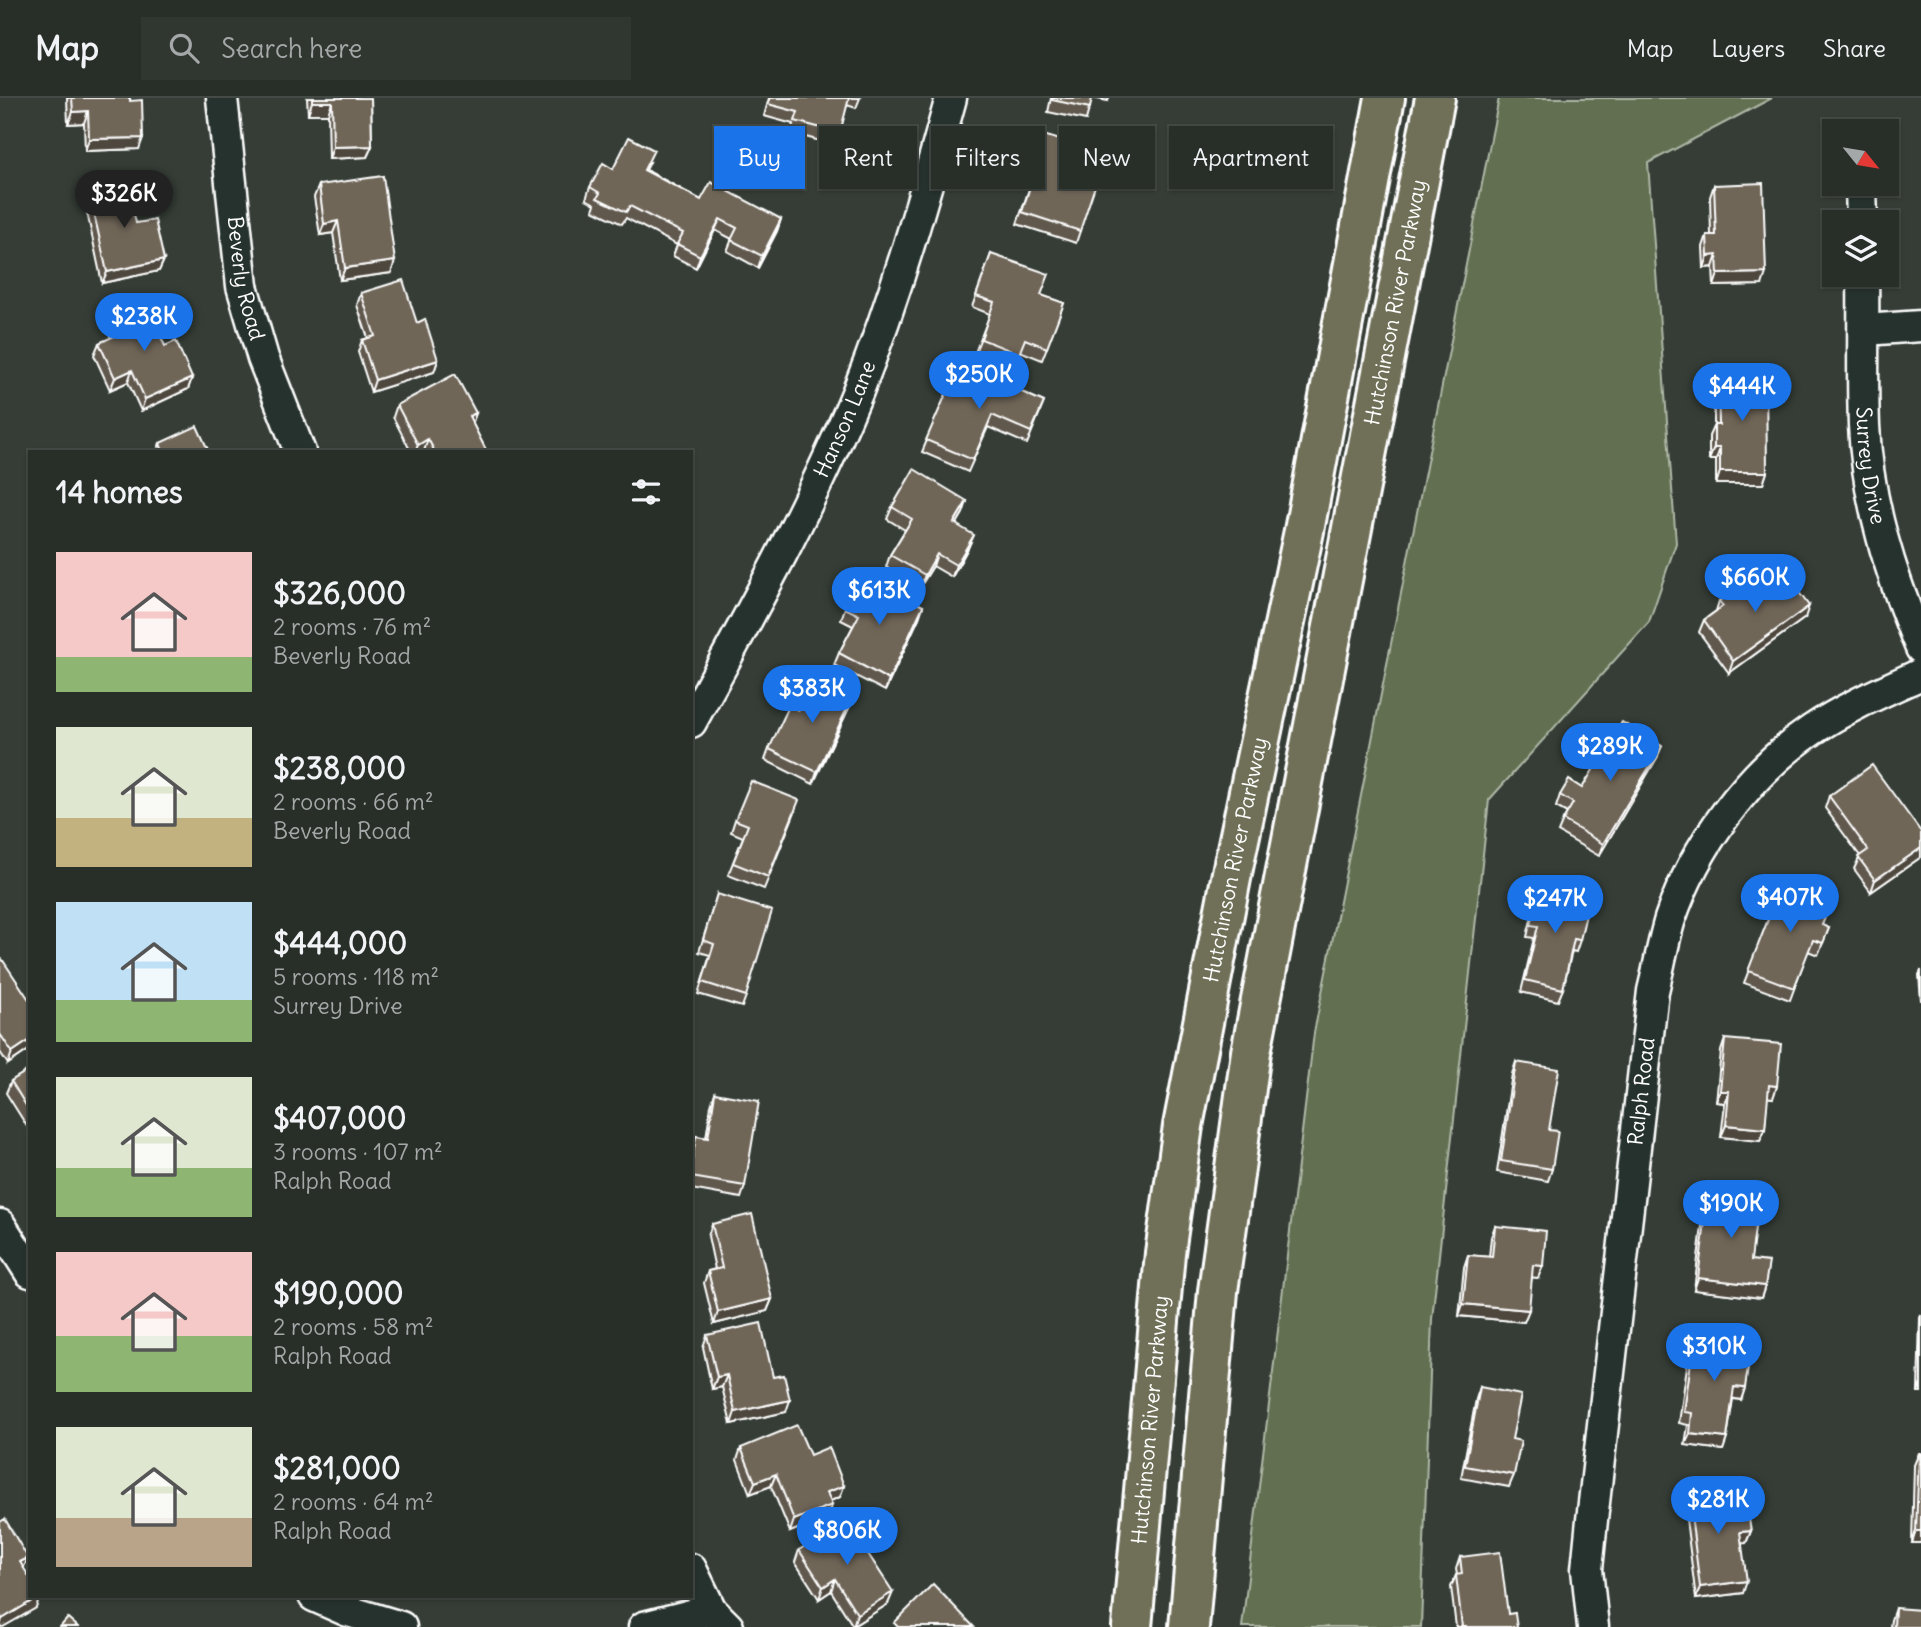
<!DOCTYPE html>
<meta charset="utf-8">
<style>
:root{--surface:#282e28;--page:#303630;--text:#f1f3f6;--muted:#a5a8a8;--line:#444a45;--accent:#1a73e8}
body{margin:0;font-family:Delius,sans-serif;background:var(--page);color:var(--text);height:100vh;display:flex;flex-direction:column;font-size:26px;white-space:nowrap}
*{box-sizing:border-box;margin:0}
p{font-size:23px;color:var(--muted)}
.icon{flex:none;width:38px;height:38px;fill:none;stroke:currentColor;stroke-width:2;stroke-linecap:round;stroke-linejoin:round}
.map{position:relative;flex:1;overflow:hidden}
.details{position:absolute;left:28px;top:352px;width:665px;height:1148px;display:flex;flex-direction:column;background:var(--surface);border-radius:0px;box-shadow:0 2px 5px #0004,0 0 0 2px var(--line)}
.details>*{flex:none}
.hud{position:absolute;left:714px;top:28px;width:665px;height:63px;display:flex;gap:14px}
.needle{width:46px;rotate:120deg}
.buttons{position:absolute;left:1822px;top:21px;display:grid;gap:14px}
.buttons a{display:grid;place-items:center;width:77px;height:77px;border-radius:0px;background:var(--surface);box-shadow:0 2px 5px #0004,0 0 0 2px var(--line);font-size:35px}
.price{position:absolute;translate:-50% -60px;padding:0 16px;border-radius:24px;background:var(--accent);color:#fff;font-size:23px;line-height:46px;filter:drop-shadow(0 2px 4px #0008)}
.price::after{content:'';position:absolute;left:50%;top:42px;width:21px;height:16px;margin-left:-10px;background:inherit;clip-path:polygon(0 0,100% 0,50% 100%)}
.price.selected{background:#222;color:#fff}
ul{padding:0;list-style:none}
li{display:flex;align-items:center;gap:21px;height:175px;padding:0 28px}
li span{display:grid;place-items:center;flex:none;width:196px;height:140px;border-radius:0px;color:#555}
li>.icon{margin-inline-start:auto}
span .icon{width:84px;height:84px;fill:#fffc;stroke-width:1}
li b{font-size:30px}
h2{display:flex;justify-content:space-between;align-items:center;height:84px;padding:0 28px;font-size:30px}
.pill{padding:0 24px;border-radius:0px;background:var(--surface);box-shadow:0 2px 5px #0004,0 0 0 2px var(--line);font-size:24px;line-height:63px}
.pill.selected{background:var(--accent);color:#fff}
header{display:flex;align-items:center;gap:42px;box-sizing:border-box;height:98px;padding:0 35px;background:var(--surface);border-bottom:2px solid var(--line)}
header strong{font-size:33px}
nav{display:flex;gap:38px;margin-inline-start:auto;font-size:24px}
.search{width:490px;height:63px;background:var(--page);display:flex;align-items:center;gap:18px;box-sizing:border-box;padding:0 24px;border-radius:0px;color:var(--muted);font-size:26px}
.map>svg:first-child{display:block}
.green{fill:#627051;stroke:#b0b8a8;stroke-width:2}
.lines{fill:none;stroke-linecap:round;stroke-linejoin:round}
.minor-casing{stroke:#fff;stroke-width:35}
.motorway-casing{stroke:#fff;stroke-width:44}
.minor{stroke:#26332d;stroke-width:30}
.motorway{stroke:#706f59;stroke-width:38}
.wall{fill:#60584d;stroke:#fff;stroke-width:2}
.shaded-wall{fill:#4e473e;stroke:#fff;stroke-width:2}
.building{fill:#706659;stroke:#fff;stroke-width:2}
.labels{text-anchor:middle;stroke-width:5;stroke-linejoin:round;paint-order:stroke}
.street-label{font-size:21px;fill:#fff;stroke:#26332d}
</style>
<header>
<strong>Map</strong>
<div class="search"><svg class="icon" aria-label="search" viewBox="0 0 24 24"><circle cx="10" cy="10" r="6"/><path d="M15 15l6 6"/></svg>Search here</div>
<nav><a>Map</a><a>Layers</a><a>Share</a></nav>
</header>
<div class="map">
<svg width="1921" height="1529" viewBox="0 0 1921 1529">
<rect width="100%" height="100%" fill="#353d36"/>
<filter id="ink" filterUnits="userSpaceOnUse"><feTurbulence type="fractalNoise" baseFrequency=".0143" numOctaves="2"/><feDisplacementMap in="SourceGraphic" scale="14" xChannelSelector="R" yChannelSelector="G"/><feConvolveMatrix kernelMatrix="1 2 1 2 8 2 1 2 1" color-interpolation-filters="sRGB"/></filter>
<g filter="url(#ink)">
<polygon class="green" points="1499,0 1772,0 1648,65 1676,445 1649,524 1489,702 1432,1221 1421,1529 1242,1529 1314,935"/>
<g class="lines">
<g class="minor-casing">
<g id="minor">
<path id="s1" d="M 222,0 L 242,188 L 263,260 L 300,354"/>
<polyline points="1861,86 1862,124"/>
<path id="s2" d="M 1863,177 C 1864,227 1862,277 1864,327 C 1867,404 1892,480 1921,550"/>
<polyline points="1864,232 1921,228"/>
<path id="s3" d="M 691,624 C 751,515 811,407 858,293 C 896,197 924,99 951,0"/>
<polyline points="0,1127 30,1174"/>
<polyline points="691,1471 711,1512 728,1529"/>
<polyline points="314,1498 348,1513 401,1529"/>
<polyline points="644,1529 711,1512"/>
<path id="s4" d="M 1593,1529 L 1587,1471 L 1592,1422 L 1653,893 C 1659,869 1663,844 1670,821 C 1695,748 1748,675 1812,632 C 1846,609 1884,593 1921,576"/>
</g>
</g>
<g class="motorway-casing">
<g id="motorway">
<path id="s5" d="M 1132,1529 L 1165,1155 L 1183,1028 L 1233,770 L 1304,433 L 1385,0"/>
<path id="s6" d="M 1189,1529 L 1218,1193 L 1251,954 L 1435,0"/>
</g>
</g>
<use href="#minor" class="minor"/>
<use href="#motorway" class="motorway"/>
</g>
<g class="wall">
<polygon points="67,0 130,0 139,51 85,53 84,25 68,26"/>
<polygon points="307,0 371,0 372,48 367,59 329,61 328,16 308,16"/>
<polygon points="769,0 860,0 856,10 847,7 835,47 791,35 793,26 764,18"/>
<polygon points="1051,0 1109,0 1108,3 1092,0 1086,22 1048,14"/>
<polygon points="1026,45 1080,133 1076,145 1017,126 1030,88 1014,82"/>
<polygon points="650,64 646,72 701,102 781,121 777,133 758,170 727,153 732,141 715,132 696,170 673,158 677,147 626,120 622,126 593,112 595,106 586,101 590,89 613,71"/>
<polygon points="319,87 391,175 340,182 333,135 320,137 314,99"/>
<polygon points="1714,87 1762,187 1714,188 1713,169 1704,170 1703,149 1707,137 1711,137 1710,99"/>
<polygon points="89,93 136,125 164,162 159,173 102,185 85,105"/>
<polygon points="991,156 1041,197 1064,205 1042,262 1020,253 1015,268 976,252 990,216 972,209"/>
<polygon points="361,195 438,262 434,274 371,294 358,254 362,242 368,240 357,207"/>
<polygon points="111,220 165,248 192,280 188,291 141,313 128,284 110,292 94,257 99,245 111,240 107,231"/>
<polygon points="959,266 1044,304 1027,346 988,329 968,374 922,354"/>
<polygon points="1718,277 1767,374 1763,386 1716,386 1716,362 1709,362 1709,338 1714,327 1714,289"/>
<polygon points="397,307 476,315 472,325 487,354 411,354 393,319"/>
<polygon points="160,345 209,354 157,354"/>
<polygon points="967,403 963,415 956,427 969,448 952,479 933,468 920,489 886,469 890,457 905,432 887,421 892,409"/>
<polygon points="1741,500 1805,520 1729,575 1699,534 1704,522 1716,513 1719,503"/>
<polygon points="923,508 919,520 885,593 834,567 839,555 853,528 841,522 845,510"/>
<polygon points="853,598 849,610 813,686 765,662 769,651 799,612"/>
<polygon points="1657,660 1599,758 1558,734 1563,722 1567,715 1556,709 1560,697 1582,690"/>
<polygon points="1829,698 1921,734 1921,759 1871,794 1854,771 1860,758 1825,710"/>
<polygon points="795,714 764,791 728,777 743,739 731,734 735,722"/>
<polygon points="1783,783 1823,828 1829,830 1818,857 1808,853 1790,902 1744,885"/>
<polygon points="1540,788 1580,842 1576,854 1572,853 1563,891 1558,903 1521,894 1534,840 1527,839 1536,799"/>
<polygon points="717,796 746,898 742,909 698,896 710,857 699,854"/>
<polygon points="0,862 30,951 8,966 0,954"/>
<polygon points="1921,872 1921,903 1919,877"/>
<polygon points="1725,941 1777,988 1773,1000 1767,999 1765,1031 1760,1043 1721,1039 1725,1005 1716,1004 1721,953"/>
<polygon points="1516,964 1549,1032 1552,1071 1548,1083 1497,1074 1512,976"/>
<polygon points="30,971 30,1033 6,995 11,983"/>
<polygon points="715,995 745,1088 741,1100 691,1091 692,1050 696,1038 706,1040 711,1007"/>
<polygon points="1709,1092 1751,1162 1765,1188 1761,1200 1694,1192 1705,1104"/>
<polygon points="712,1126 772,1201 767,1213 714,1226 704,1185 708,1173 715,1171 708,1138"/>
<polygon points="1495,1128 1538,1180 1532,1179 1524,1224 1459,1218 1464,1169 1468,1157 1489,1159 1491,1139"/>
<polygon points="1921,1216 1921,1294 1918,1294 1920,1219"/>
<polygon points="1695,1235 1742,1261 1745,1290 1741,1302 1733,1301 1727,1340 1723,1352 1685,1347 1688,1327 1679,1325 1690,1247"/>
<polygon points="707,1237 773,1279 786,1314 731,1326 722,1289 712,1291 703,1249"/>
<polygon points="1480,1289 1512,1341 1514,1377 1509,1389 1461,1380 1476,1301"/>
<polygon points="741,1350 810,1357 844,1388 840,1399 830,1403 832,1407 828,1419 790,1434 771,1388 750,1396 737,1362"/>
<polygon points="1919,1355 1921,1445 1912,1445 1914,1367"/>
<polygon points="1688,1393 1739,1416 1751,1433 1746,1445 1742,1445 1743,1495 1696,1501 1684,1405"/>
<polygon points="799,1452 888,1506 853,1528 831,1493 819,1501 795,1464"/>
<polygon points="1460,1459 1517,1529 1456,1529 1451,1489 1456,1477 1457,1477 1456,1471"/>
<polygon points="1895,1510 1921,1529 1890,1529 1891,1522"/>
</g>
<g class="shaded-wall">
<polygon points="312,4 332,4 328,16 308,16"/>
<polygon points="88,13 84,25 68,26 73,14"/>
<polygon points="143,40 139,51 85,53 89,41"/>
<polygon points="372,48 367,59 329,61 333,49"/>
<polygon points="720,121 715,132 696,170 700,158"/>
<polygon points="781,121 777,133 758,170 762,158"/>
<polygon points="338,123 333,135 320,137 324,126"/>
<polygon points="1717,157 1713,169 1704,170 1708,158"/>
<polygon points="164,162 159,173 102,185 107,174"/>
<polygon points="395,163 391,175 340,182 345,170"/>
<polygon points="1766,175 1762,187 1714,188 1718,176"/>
<polygon points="438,262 434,274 371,294 375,282"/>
<polygon points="132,272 128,284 110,292 115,280"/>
<polygon points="192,280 188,291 141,313 145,301"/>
<polygon points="476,315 472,327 469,318"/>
<polygon points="428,341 424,353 415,354 418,347"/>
<polygon points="1714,350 1720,350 1716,362 1709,362"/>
<polygon points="1720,374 1767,374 1763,386 1716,386"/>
<polygon points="967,403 963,415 950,437 954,425"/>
<polygon points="974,437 969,448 952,479 956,467"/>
<polygon points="937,456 933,468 920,489 925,477"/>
<polygon points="923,508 919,520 885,593 889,582"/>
<polygon points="1809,508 1805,520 1729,575 1733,563"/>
<polygon points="853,598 849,610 813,686 817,674"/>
<polygon points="1662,648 1657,660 1599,758 1603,746"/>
<polygon points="1921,750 1921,759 1871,794 1875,782"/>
<polygon points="30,942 30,951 8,966 12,954"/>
<polygon points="1769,987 1777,988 1773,1000 1764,999"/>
<polygon points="1720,993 1729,993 1725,1005 1716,1004"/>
<polygon points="1726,1027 1765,1031 1760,1043 1721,1039"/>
<polygon points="1533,1167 1543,1168 1538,1180 1529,1179"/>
<polygon points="1698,1180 1765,1188 1761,1200 1694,1192"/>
<polygon points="772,1201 767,1213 714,1226 718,1214"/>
<polygon points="1463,1206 1529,1212 1524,1224 1459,1218"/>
<polygon points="727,1277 722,1289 712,1291 717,1279"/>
<polygon points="1921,1285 1921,1294 1918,1294"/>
<polygon points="1734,1289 1745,1290 1741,1302 1730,1300"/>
<polygon points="790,1302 786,1314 731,1326 735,1314"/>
<polygon points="1690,1336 1727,1340 1723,1352 1685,1347"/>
<polygon points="776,1376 771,1388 750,1396 755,1384"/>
<polygon points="844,1388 840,1399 823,1406 827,1394"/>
<polygon points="832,1407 828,1419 790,1434 794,1422"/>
<polygon points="1751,1433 1746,1445 1736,1446 1740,1434"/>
<polygon points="1916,1433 1921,1433 1921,1445 1912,1445"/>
<polygon points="28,1460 23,1471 20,1464"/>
<polygon points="835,1481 831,1493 819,1501 823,1489"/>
<polygon points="1747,1483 1743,1495 1696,1501 1700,1489"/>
<polygon points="893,1494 888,1506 853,1528 857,1516"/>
<polygon points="40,1498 36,1510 3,1529 0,1529 2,1521"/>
</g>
<g class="building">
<polygon points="72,0 130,0 130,3 142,2 143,40 89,41 88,13 73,14"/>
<polygon points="312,0 371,0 372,48 333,49 332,4 312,4"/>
<polygon points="770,0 849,0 840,35 795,23 798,14 768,6"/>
<polygon points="1053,0 1092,0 1090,10 1052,2"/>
<polygon points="1030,33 1083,49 1077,69 1099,76 1080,133 1022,114 1034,76 1018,71"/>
<polygon points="629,39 654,52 644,72 701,102 711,84 781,121 762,158 731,142 737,130 720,121 700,158 677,146 683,135 630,108 626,114 597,100 600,95 590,89 603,65 613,71"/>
<polygon points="383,78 395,163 345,170 338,123 324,126 319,87"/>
<polygon points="127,85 136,125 155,122 164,162 107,174 89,93"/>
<polygon points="1763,85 1766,175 1718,176 1717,157 1708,158 1707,137 1716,137 1714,87"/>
<polygon points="991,156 1049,176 1041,197 1064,205 1047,250 1025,241 1019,256 981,241 994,204 976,198"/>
<polygon points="403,182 417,225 425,221 438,262 375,282 362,242 375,238 361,195"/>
<polygon points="145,204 165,248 176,243 192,280 145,301 132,272 115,280 99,245 119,236 111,220"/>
<polygon points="959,266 1044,304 1031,334 992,317 973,362 926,342"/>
<polygon points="455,276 476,315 469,318 487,354 435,354 428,341 418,347 397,307"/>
<polygon points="1766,276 1767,374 1720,374 1720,350 1714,350 1714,327 1719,327 1718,277"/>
<polygon points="197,328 209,354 163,354 160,345"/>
<polygon points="914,371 967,403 954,425 974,437 956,467 937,456 925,477 890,457 912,421 892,409"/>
<polygon points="1782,471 1809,508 1733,563 1704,522 1723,508 1719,503 1735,491 1741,500"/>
<polygon points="862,477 923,508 889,582 839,555 859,517 845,510"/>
<polygon points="814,580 853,598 817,674 769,651 789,608 799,612"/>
<polygon points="1622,624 1662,648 1603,746 1563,722 1573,705 1560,697 1569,682 1582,690"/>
<polygon points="1872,667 1921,734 1921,750 1875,782 1858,759 1868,752 1829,698"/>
<polygon points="751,683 799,702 768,779 733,765 748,727 735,722"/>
<polygon points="1783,783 1832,802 1822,827 1829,830 1823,845 1813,842 1794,890 1748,873"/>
<polygon points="1540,788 1590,799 1580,842 1574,841 1563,891 1525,882 1538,828 1531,827"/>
<polygon points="717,796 772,813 746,898 702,884 714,846 703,842"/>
<polygon points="2,861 30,903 30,942 12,954 0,936 0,862"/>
<polygon points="1725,941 1781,946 1777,988 1769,987 1765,1031 1726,1027 1729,993 1720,993"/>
<polygon points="1516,964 1559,971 1549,1032 1558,1033 1552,1071 1501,1063"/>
<polygon points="30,971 30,1014 11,983"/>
<polygon points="715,995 759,1003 745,1088 691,1079 691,1070 696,1038 708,1040"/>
<polygon points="1709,1092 1759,1098 1751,1162 1769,1164 1765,1188 1698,1180"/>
<polygon points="752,1116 772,1201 718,1214 708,1173 722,1170 712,1126"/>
<polygon points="1495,1128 1546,1133 1543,1168 1533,1167 1529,1212 1463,1206 1468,1157 1492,1159"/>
<polygon points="761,1225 773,1279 784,1277 790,1302 735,1314 727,1277 717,1279 707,1237"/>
<polygon points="1695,1235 1744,1242 1742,1261 1749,1262 1745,1290 1734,1289 1727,1340 1690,1336 1692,1315 1684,1314"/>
<polygon points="1480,1289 1521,1297 1512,1341 1521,1343 1514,1377 1465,1368"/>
<polygon points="797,1327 810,1357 829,1349 844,1388 827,1394 832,1407 794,1422 776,1376 755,1384 741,1350"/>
<polygon points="1919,1355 1921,1355 1921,1433 1916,1433"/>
<polygon points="1735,1388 1739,1416 1748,1415 1751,1433 1740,1434 1747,1483 1700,1489 1688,1393"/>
<polygon points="5,1421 28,1460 20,1464 30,1480 30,1498 40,1498 2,1521 0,1517 0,1424"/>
<polygon points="846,1422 893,1494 857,1516 835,1481 823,1489 799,1452"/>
<polygon points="1500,1454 1508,1516 1515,1515 1517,1529 1462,1529 1456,1477 1462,1476 1460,1459"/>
<polygon points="933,1486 974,1529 898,1529 894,1525"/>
<polygon points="1895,1510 1921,1512 1921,1529 1894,1529"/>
<polygon points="68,1520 78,1529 60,1529"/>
</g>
</g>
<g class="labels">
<g class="street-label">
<text dy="7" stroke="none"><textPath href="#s1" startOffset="182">Beverly Road</textPath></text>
<text dy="7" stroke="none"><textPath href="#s6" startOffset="1342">Hutchinson River Parkway</textPath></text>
<text dy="7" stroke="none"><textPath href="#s3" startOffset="340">Hanson Lane</textPath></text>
<text dy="7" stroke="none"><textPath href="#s2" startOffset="191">Surrey Drive</textPath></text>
<text dy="7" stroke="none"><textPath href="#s5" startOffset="775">Hutchinson River Parkway</textPath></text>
<text dy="7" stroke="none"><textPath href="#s4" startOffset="539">Ralph Road</textPath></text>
<text dy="7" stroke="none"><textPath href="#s5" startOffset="208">Hutchinson River Parkway</textPath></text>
</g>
</g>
</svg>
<div class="buttons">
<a><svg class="needle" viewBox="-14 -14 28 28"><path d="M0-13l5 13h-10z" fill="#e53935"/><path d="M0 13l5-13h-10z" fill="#a5a8a8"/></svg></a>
<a><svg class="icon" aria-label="layers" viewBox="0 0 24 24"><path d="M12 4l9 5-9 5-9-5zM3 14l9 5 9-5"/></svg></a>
</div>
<b class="price selected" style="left:124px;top:132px">$326K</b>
<b class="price" style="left:144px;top:255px">$238K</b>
<b class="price" style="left:979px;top:313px">$250K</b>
<b class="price" style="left:1742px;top:325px">$444K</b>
<b class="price" style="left:1755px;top:516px">$660K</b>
<b class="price" style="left:879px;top:529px">$613K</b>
<b class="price" style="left:812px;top:627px">$383K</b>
<b class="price" style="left:1610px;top:685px">$289K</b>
<b class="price" style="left:1790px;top:836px">$407K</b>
<b class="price" style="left:1555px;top:837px">$247K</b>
<b class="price" style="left:1731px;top:1142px">$190K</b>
<b class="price" style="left:1714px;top:1285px">$310K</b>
<b class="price" style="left:1718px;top:1438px">$281K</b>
<b class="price" style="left:847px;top:1469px">$806K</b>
<div class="hud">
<a class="pill selected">Buy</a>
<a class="pill">Rent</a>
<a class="pill">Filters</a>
<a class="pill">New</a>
<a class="pill">Apartment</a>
</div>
<section class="details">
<h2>14 homes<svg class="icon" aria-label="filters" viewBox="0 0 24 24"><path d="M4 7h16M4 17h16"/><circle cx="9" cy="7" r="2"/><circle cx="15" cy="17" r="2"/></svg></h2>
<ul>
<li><span style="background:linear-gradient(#f6c9c9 75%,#8fb573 0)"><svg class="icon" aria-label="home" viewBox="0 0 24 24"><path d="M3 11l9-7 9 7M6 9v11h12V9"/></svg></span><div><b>$326,000</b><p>2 rooms · 76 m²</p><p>Beverly Road</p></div></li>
<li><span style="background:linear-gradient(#dfe7d0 65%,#c2b280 0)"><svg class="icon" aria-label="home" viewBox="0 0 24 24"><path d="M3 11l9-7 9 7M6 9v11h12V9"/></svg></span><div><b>$238,000</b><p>2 rooms · 66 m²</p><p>Beverly Road</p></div></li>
<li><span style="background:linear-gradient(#bfe0f5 70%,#8fb573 0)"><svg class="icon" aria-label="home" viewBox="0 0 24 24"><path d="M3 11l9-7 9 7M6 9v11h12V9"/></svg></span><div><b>$444,000</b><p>5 rooms · 118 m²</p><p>Surrey Drive</p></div></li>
<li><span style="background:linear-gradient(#dfe7d0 65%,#8fb573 0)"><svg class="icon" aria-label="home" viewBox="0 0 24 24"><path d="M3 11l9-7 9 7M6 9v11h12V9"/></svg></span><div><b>$407,000</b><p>3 rooms · 107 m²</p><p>Ralph Road</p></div></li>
<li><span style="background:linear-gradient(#f6c9c9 60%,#8fb573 0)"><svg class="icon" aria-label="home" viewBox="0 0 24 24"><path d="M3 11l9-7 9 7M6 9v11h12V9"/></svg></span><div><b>$190,000</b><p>2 rooms · 58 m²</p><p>Ralph Road</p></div></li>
<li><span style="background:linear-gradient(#dfe7d0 65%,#b9a48a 0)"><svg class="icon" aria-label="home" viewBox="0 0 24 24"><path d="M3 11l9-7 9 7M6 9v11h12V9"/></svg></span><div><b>$281,000</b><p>2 rooms · 64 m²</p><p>Ralph Road</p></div></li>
</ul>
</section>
</div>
